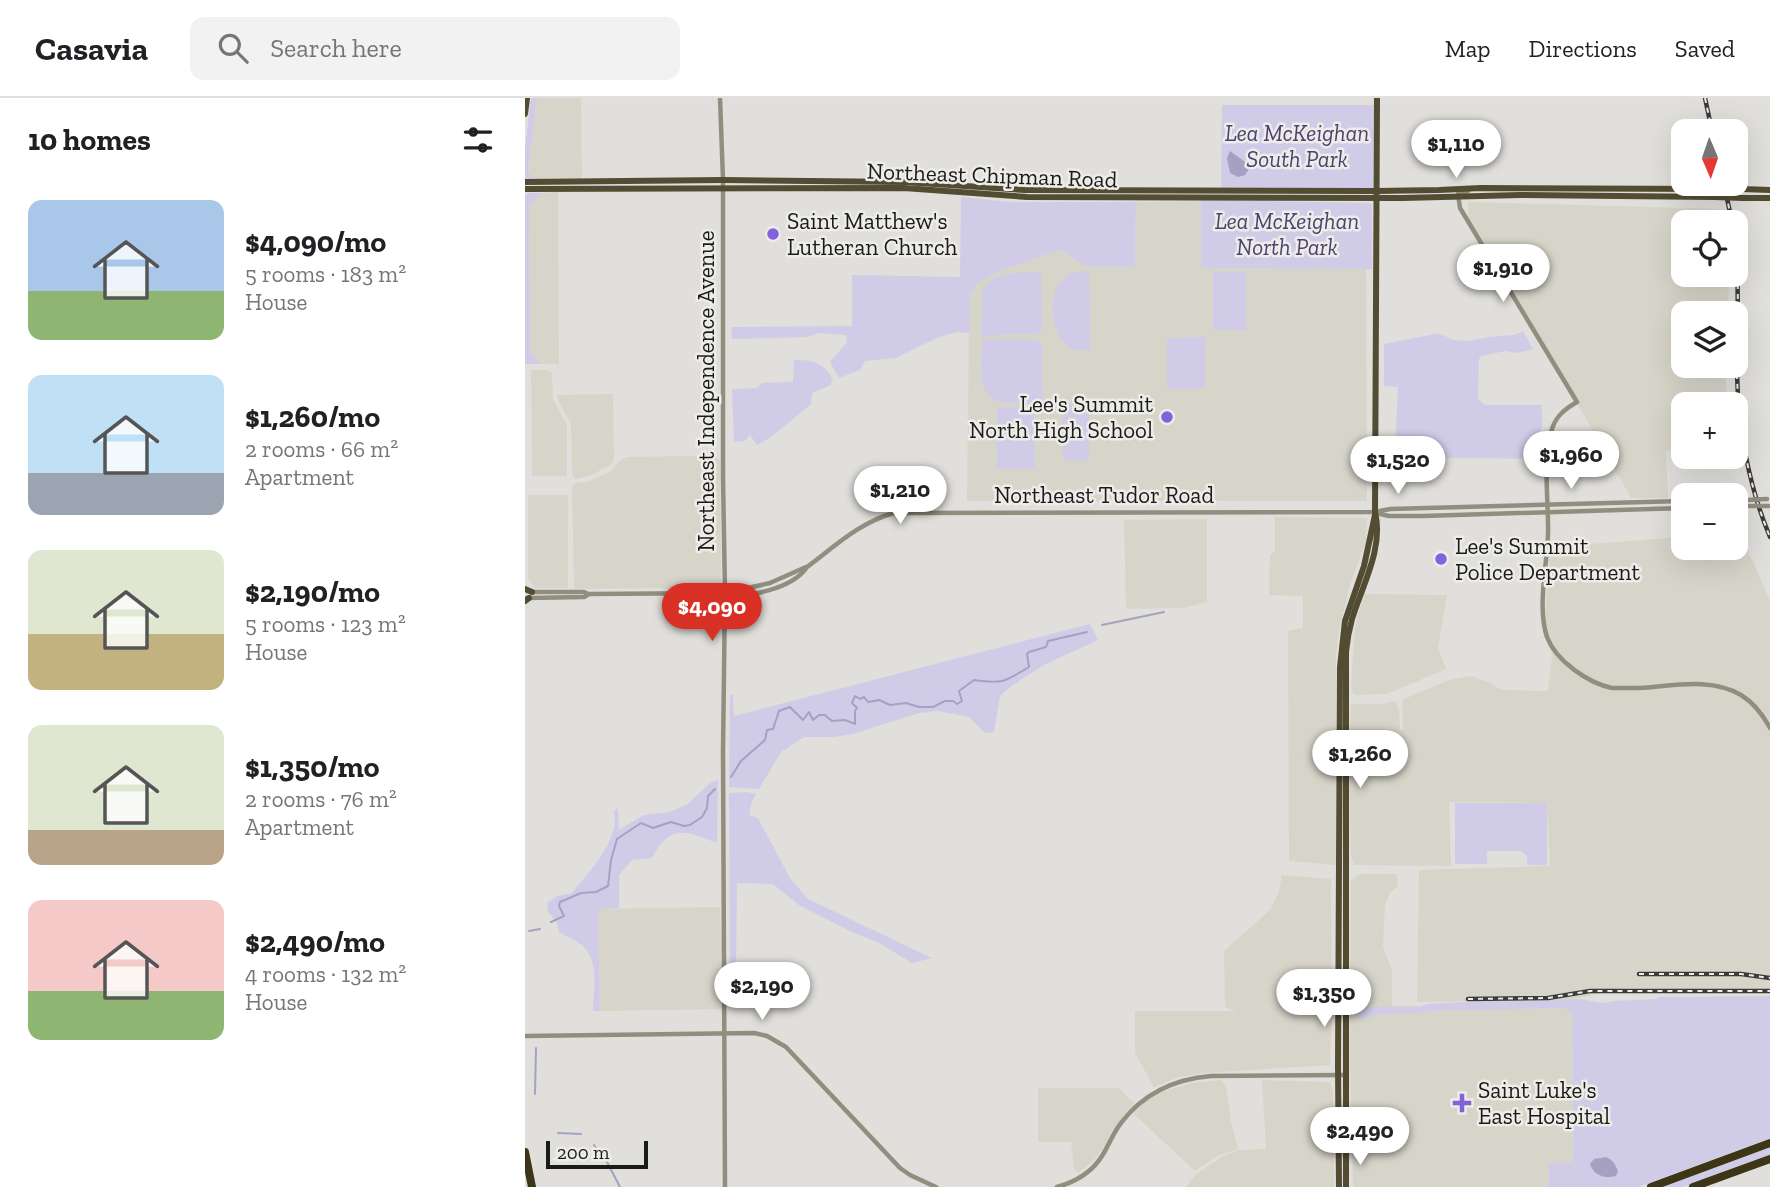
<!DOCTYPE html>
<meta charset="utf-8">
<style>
:root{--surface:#fff;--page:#f2f2f2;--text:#202124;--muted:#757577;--line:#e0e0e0;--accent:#d93025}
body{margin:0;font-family:"Zilla Slab",serif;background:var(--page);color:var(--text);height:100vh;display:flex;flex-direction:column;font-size:26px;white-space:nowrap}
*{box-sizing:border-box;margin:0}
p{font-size:23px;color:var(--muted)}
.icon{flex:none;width:38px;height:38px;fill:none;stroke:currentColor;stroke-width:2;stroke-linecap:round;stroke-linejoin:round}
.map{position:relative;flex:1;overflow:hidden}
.details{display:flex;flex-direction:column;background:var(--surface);width:525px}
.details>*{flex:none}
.needle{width:46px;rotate:178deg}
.fabs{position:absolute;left:1146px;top:21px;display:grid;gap:14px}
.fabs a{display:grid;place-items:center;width:77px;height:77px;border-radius:14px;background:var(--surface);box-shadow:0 7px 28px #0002;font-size:35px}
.scale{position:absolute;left:21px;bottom:18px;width:102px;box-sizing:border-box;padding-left:7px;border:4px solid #1a1a18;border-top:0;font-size:19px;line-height:24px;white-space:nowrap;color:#1a1a18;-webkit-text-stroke:5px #edece8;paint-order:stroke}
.price{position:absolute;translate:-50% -60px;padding:0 16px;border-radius:24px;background:#fff;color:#222;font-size:23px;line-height:46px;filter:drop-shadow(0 2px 4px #0008)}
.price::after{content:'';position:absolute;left:50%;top:42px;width:21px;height:16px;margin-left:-10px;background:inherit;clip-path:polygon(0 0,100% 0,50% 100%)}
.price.current{background:var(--accent);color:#fff}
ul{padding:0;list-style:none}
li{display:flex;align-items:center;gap:21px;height:175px;padding:0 28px}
li span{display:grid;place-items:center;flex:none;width:196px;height:140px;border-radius:14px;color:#555}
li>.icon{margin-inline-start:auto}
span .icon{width:84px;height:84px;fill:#fffc;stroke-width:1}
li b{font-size:30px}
h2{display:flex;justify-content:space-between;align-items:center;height:84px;padding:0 28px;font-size:30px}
header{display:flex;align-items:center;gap:42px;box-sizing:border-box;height:98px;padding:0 35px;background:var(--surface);border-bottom:2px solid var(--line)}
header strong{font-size:33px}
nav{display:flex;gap:38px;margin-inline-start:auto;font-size:24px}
.search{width:490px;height:63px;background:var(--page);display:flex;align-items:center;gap:18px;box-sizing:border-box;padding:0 24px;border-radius:14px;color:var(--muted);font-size:26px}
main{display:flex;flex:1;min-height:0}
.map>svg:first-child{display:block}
.built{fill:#d7d5c9}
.green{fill:#d0cce8}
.water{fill:#a6a1c2}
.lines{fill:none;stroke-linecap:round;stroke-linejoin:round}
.stream{stroke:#a6a1c2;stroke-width:2}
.minor{stroke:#918e7f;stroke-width:4.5}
.major{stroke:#524c33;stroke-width:6}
.highway{stroke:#3c3617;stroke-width:8}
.rail-casing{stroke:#3c3b39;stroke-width:4.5}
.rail{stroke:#edece8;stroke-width:2;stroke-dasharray:5;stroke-linecap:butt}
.minor-bridge{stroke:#918e7f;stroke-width:4.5}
.major-bridge{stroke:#524c33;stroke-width:6}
.poi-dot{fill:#8261dc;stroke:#edece8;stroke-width:2.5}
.labels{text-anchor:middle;stroke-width:5;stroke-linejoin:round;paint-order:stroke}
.park-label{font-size:23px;font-style:italic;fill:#4c4271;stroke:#edece8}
.street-label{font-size:23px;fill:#1a1a18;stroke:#edece8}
.poi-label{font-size:23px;fill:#1a1a18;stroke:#edece8;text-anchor:start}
</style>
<header>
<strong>Casavia</strong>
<div class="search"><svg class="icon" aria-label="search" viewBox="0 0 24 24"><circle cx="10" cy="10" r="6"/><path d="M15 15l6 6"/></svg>Search here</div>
<nav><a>Map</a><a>Directions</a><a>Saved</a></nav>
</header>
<main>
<section class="details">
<h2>10 homes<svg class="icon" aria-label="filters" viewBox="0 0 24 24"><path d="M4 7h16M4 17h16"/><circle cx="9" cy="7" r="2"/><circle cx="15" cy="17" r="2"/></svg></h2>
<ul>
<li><span style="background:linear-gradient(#a9c7e8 65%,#8fb573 0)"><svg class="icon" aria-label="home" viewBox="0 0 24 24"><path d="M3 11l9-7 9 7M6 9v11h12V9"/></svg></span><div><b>$4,090/mo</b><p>5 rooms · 183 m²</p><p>House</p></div></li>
<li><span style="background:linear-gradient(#bfe0f5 70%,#9aa5b1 0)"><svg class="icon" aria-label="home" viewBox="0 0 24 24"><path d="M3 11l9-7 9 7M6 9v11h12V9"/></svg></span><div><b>$1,260/mo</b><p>2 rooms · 66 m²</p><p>Apartment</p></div></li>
<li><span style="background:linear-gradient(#dfe7d0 60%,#c2b280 0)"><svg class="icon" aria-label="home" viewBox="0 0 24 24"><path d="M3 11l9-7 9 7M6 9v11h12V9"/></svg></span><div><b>$2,190/mo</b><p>5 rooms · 123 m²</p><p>House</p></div></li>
<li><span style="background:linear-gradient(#dfe7d0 75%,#b9a48a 0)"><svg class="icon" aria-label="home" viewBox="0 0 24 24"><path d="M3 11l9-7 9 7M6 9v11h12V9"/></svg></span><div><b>$1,350/mo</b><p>2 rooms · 76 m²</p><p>Apartment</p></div></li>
<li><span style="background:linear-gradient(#f6c9c9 65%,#8fb573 0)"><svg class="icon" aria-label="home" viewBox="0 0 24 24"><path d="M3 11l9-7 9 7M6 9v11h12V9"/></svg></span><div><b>$2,490/mo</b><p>4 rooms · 132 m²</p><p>House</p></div></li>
</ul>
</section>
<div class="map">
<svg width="1245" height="1089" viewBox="0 0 1245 1089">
<rect width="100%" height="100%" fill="#e0dfdb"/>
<g class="built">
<polygon points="12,0 56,0 57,81 10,84 3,74"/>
<polygon points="33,94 34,268 31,266 17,266 5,254 4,108 16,95"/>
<polygon points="677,103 677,170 841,171 842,403 442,403 444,226 445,197 452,185 479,171 535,152 560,168 610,169 611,104"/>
<polygon points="943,104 1195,111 1197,124 1158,124 1158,177 1204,177 1203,215 1158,215 1158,268 1201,268 1201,306 1158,306 1158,353 1141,353 1143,400 1106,400 1070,336 944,124"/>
<polygon points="6,272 22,272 27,275 28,302 42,327 42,378 7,378"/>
<polygon points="88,296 89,363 84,368 64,378 50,381 47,376 46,326 34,304 32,297"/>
<polygon points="162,358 190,359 195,362 196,486 195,489 154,491 139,490 50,491 49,488 47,388 50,385 63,384 86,373 93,364 102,359"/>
<polygon points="3,397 43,397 43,487 42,490 10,490 3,480"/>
<polygon points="750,419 842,420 841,443 825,487 813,536 811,558 811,767 764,763 763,533 778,530 778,498 744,497 745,457 750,453"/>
<polygon points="682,421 682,504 659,510 601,511 599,422"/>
<polygon points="1211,434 1213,434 1231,470 1245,503 1245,893 1100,890 1044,902 892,904 894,772 1025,768 1022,705 924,704 926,768 829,767 826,757 824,669 826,607 828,606 857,606 871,603 874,614 875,632 878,632 877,602 924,582 946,578 963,584 977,592 1023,593 1027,559 1020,526 1025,449 1158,439 1158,450 1211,450"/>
<polygon points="840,496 922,497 913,550 921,571 862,596 830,597 826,591 829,540 832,520"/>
<polygon points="835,776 872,776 873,788 865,795 860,806 858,849 867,872 867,908 1047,908 1048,1064 1024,1065 1024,1089 828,1089 825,959 826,782"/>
<polygon points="757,777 806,781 807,911 805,967 680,975 654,979 629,989 610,955 610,913 711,913 700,909 699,853 746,811 754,793"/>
<polygon points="195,809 197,911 75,913 73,811"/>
<polygon points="696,982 701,988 706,1024 713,1051 692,1058 670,1073 609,1016 618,1006 635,994 668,985"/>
<polygon points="737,982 805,984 808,993 809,1089 661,1089 670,1077 697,1059 714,1052 741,1051"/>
<polygon points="513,990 594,990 610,1006 588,1031 580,1047 569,1062 553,1075 549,1070 546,1044 513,1044"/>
</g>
<g class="green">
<polygon points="6,0 12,0 3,73 10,84 0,82 0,50"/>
<polygon points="697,7 849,7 848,90 696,90"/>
<polygon points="4,95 16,95 4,109 5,254 17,266 0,266 0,97"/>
<polygon points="436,99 486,104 611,104 610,169 560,168 535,152 479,171 452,185 445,197 444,235 433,234 414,239 371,260 340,263 335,272 314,280 305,264 322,244 321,237 294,235 283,239 207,241 206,229 327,228 327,177 435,179"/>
<polygon points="676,102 844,105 847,107 847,171 676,170"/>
<path d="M 556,173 L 564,173 L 566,252 C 558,252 551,253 544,249 C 526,237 522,199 536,183 C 541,177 549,175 556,173 Z"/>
<polygon points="516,174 518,230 514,235 456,238 458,190 470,179 486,175"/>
<rect x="688" y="174" width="33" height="58"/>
<polygon points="998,233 1008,251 993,255 980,253 956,258 954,261 953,301 960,307 1017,307 1017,329 1011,338 1011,361 874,359 870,348 873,289 859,288 859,246 910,236 916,236 928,242 944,243 964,239 990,237"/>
<polygon points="680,239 680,290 642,291 642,240"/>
<path d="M 457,241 L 512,242 L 517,246 L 518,303 C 506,304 483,307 472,303 C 450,294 457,260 457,241 Z"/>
<path d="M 269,262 C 287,262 299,264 308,282 L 306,283 L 306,287 L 287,295 L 286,306 L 245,340 L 232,347 L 225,337 L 220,343 L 209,344 L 207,291 L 232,290 L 237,285 L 268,284 Z"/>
<rect x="538" y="305" width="26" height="57"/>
<polygon points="472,309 509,310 510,371 472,371"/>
<polygon points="565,526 573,542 519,567 485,589 475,598 469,634 460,635 444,619 413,613 394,615 328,636 310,639 279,639 256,654 234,691 204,689 205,597 208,596 209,618"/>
<path d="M 193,681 L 192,745 C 161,733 145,725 127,760 L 107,762 L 94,777 L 94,810 L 73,811 L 75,913 L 68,913 C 68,892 75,864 58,848 C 51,842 42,839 34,834 C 33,831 33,828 32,825 C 27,816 20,815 23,804 L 33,798 L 47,795 C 63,775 96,741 89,713 L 93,710 L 94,732 L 119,717 L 145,714 L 163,706 L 184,686 Z"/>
<polygon points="222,694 231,696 227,703 224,717 233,720 265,780 283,801 407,860 387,865 356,846 325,833 274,807 248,786 212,785 211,875 205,874 204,696 205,695"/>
<polygon points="930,705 1022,705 1022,767 1002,767 1002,758 996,753 962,753 962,766 930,766"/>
<path d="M 1245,898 L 1245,1040 L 1113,1089 L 1024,1089 L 1024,1065 L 1048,1064 L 1047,915 L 1038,910 L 908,913 L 896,915 L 856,916 L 834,921 L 832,919 L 831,909 L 892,909 L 904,906 L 955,903 L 1057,901 C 1068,903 1077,907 1088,903 L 1131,901 L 1134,899 Z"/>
<polygon points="1245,1049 1245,1057 1159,1089 1135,1089"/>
</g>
<g class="water">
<polygon points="705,53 723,66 724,71 720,77 713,79 705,75 702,60"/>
<path d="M 1081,1059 C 1088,1062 1090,1066 1093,1073 L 1091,1078 C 1080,1081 1069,1078 1065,1066 L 1069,1061 Z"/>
</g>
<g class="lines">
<g class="stream">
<polyline points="577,527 639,514"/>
<path d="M 206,679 L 216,663 L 240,642 L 242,632 L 248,631 L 254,613 L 265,609 L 278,622 L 284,614 L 288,622 L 294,617 L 300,617 L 307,623 L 320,622 L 330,626 L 330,613 L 332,610 L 327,605 L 330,598 L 335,601 L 339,599 L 343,604 L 354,602 L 365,607 L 381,605 L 394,609 L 408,609 L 420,603 L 428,603 L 432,606 L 437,603 L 434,593 L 449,582 C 477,586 480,584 504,569 L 502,556 L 504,554 L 521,549 L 523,543 L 562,534"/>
<polyline points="26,824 39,818 34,808 35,804 56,795 71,794 83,788 86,762 92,741 116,725 128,730 146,724 159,728 165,727 177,719 182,710 183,698 190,691"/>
<polyline points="4,833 15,831"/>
<polyline points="10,996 11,950"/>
<polyline points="33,1035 56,1036"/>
<polyline points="69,1047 82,1064 95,1089"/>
</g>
<g class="minor">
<polyline points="195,0 198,82 198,379 200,495 198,653 200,1089"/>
<path d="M 943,93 L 933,96 L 935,110 L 1052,304 C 1040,311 1031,318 1027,331 C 1017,358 1024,407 1023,437 C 1022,468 1012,509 1022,539 C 1031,563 1063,585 1087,590 C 1096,590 1105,590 1114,590 C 1148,588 1186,579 1216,597 C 1229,605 1238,617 1245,630"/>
<polyline points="1211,402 1222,402"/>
<polyline points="1211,408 1223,408"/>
<polyline points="851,415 864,418 899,418 1158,410"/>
<polyline points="6,494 59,494 63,496"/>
<polyline points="200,495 245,485 281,469"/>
<path d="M 2,500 L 59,499 L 64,496 L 200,495 C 223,501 268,490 282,469 C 309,449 335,424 369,415 L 850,414 L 865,411 L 1158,403"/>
<polyline points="0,938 229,935 242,938 261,949 375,1070 385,1077 411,1089"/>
<path d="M 532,1089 C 550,1084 567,1074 577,1058 C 584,1047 588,1035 596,1025 C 618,996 650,981 686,978 L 821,977"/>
</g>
<g class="major">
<polyline points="0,16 2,0"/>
<polyline points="0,84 198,82 379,84 500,92 852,93 914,92 956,90 1187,91"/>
<polyline points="0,91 379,90 502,99 878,100 995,97 1189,99"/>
<polyline points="1217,91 1245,92"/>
<polyline points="1218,100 1245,100"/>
<polyline points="0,491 7,494"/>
<polyline points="0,503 4,500"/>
<polyline points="814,1089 813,968 815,569 820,523 839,468 850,417"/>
<path d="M 821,1089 L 821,554 C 822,543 824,532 827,521 C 837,488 859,450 850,414 L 852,0"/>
</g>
<g class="highway">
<polyline points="0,1054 7,1089"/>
<polyline points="1126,1089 1245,1045"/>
<polyline points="1168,1089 1245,1061"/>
</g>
<g class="rail-casing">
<g id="rail">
<polyline points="1180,0 1187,33"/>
<polyline points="1199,86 1207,124"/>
<path d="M 1211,156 C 1215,196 1211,235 1212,275 C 1213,330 1224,389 1245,439"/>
<polyline points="1114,876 1216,876 1245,880"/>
<polyline points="943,901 1023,900 1065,893 1245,893"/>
</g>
</g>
<use href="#rail" class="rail"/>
<g class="minor-bridge">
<polyline points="1222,402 1242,401"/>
<polyline points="1223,408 1244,408"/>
</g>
<g class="major-bridge">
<polyline points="1187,91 1217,91"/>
<polyline points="1189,99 1218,100"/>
</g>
</g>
<g class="poi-dot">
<circle cx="248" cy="136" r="7"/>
<circle cx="642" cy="319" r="7"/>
<circle cx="916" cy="461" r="7"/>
<path d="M933.5 994.5h7v7h7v7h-7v7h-7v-7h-7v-7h7z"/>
</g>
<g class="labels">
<g class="park-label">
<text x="772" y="43">Lea McKeighan<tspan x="772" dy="26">South Park</tspan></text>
<text x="762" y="131">Lea McKeighan<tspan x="762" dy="26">North Park</tspan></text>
</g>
<g class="street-label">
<text transform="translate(467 77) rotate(2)" y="8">Northeast Chipman Road</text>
<text transform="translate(181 293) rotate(-90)" y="8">Northeast Independence Avenue</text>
<text x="579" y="405">Northeast Tudor Road</text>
</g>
<g class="poi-label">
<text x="262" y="131">Saint Matthew's<tspan x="262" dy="26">Lutheran Church</tspan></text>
<text x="628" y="314" text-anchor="end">Lee's Summit<tspan x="628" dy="26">North High School</tspan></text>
<text x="930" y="456">Lee's Summit<tspan x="930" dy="26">Police Department</tspan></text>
<text x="953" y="1000">Saint Luke's<tspan x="953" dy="26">East Hospital</tspan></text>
</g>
</g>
</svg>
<div class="fabs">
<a><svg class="needle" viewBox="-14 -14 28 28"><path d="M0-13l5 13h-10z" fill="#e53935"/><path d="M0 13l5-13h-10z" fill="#757577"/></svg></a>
<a><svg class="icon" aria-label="locate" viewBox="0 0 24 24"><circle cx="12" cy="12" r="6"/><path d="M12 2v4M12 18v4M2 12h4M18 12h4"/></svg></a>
<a><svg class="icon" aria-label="layers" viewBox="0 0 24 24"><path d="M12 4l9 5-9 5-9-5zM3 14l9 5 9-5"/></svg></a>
<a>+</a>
<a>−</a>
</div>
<div class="scale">200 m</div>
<b class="price" style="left:931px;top:82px">$1,110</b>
<b class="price" style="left:978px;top:206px">$1,910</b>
<b class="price" style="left:1046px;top:393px">$1,960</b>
<b class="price" style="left:873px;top:398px">$1,520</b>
<b class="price" style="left:375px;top:428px">$1,210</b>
<b class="price current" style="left:187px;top:545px">$4,090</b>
<b class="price" style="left:835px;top:692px">$1,260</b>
<b class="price" style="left:237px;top:924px">$2,190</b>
<b class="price" style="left:799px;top:931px">$1,350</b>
<b class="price" style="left:835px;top:1069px">$2,490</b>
</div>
</main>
